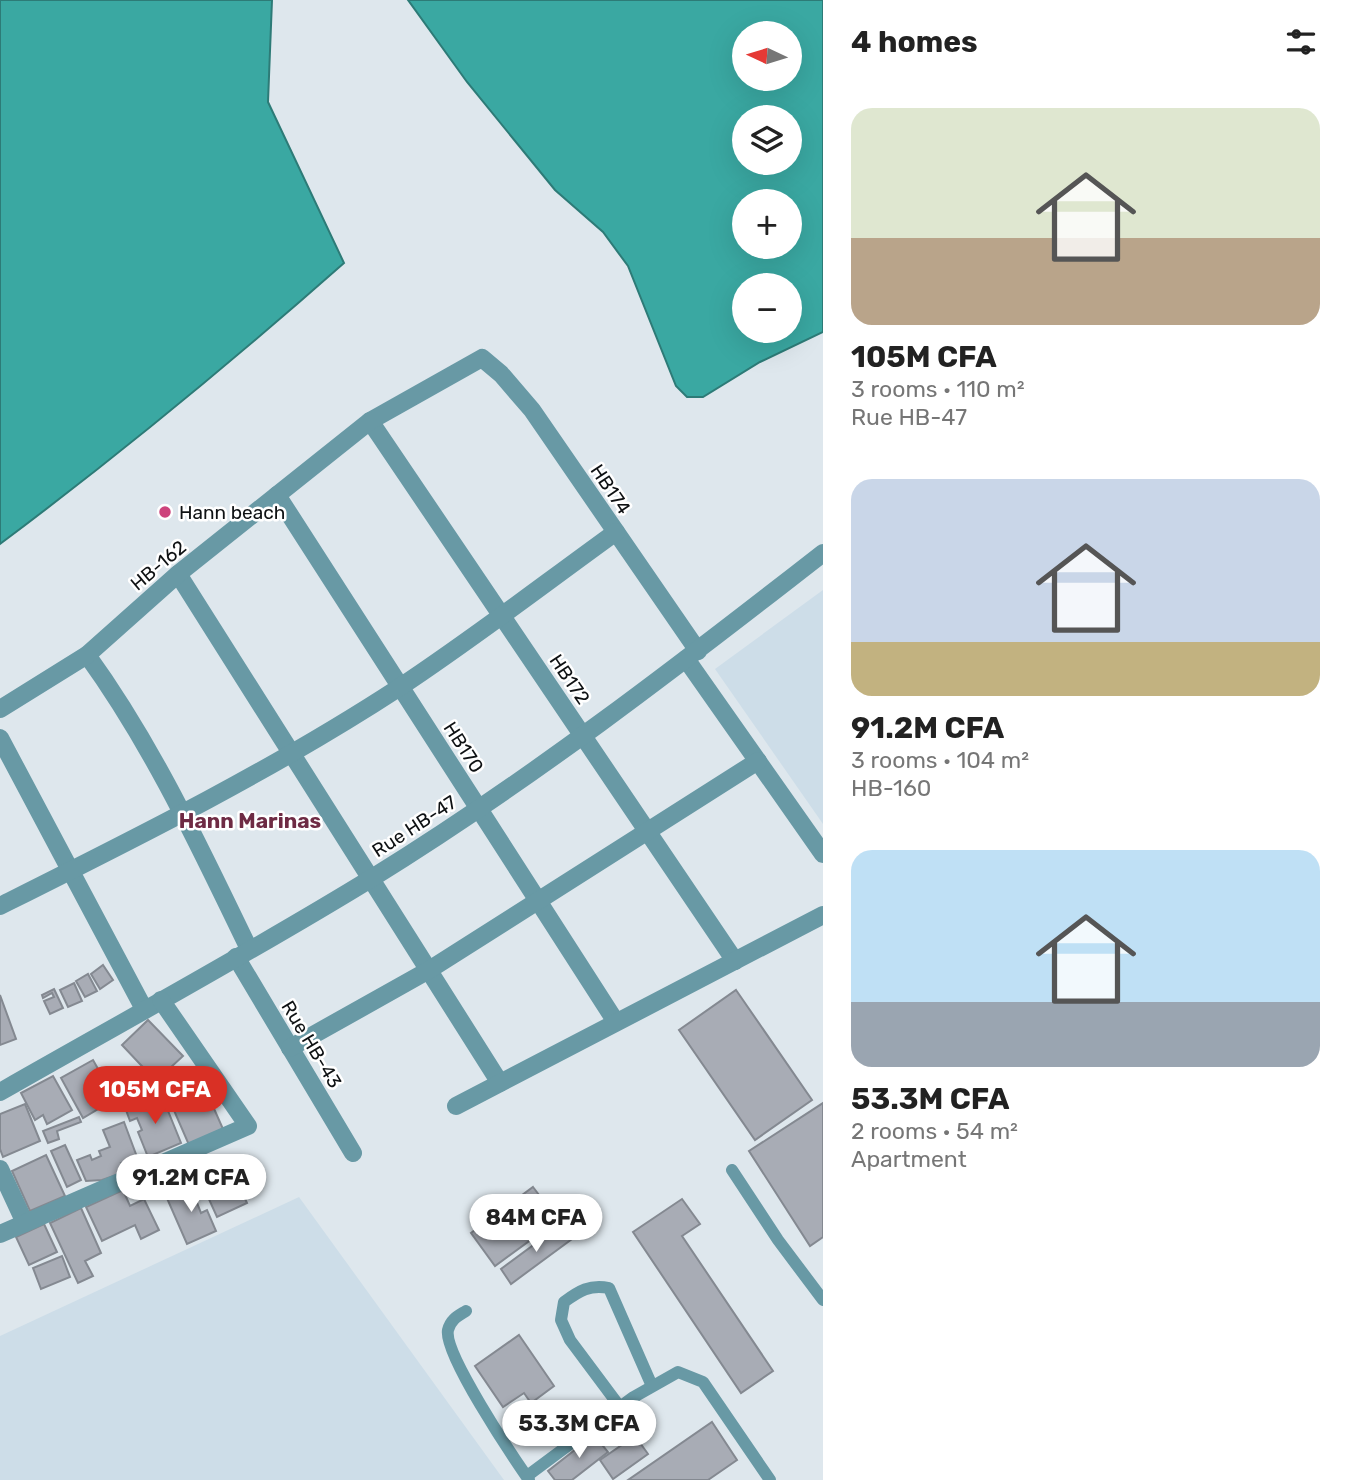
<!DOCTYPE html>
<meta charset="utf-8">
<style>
:root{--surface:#fff;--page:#f2f2f2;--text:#222;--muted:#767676;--accent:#d93025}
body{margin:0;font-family:Rubik,sans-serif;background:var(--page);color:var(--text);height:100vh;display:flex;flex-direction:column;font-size:26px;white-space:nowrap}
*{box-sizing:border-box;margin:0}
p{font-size:23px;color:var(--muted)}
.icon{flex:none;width:38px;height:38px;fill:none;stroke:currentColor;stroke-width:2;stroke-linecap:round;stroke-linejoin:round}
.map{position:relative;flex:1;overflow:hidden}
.details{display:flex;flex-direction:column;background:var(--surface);width:525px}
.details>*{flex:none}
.needle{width:46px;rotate:274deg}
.fabs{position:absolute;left:732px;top:21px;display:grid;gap:14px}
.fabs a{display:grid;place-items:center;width:70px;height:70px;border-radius:50%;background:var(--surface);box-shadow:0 7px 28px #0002;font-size:35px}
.price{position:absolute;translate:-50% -60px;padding:0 16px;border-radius:24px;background:#fff;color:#222;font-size:23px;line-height:46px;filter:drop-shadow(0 2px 4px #0008)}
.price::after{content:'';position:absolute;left:50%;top:42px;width:21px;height:16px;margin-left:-10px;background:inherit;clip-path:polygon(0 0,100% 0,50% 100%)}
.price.current{background:var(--accent);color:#fff}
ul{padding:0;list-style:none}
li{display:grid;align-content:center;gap:14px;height:371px;padding:0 28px}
li span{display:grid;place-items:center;height:217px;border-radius:21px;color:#555}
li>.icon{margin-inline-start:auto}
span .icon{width:126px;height:126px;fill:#fffc;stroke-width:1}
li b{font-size:30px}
h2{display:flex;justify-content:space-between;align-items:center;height:84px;padding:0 28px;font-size:30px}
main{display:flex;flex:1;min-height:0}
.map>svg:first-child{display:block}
.built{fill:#cddde8}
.water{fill:#3aa8a2;stroke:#2d7b77;stroke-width:2;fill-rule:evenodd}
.building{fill:#a8acb5;stroke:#848991;stroke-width:2}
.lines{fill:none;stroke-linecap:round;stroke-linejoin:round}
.lane{stroke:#6899a5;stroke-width:12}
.street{stroke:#6899a5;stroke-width:18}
.poi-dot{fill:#cd437c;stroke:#fff;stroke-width:2.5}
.labels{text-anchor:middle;stroke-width:5;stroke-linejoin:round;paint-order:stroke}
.street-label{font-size:19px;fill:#0e1113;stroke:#fff}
.poi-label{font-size:19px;fill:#0e1113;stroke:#fff;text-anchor:start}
.neighbourhood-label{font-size:21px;font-weight:bold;fill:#6e2b44;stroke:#fff}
</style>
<main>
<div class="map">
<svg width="823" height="1480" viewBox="0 0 823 1480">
<rect width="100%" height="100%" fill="#dee7ed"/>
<g class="built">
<polygon points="823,590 823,824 715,669"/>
<polygon points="299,1197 504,1480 0,1480 0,1336"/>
</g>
<g class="water">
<path d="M 0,0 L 272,0 L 268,102 L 344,263 C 233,361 119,455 0,544 Z"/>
<path d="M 408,0 L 823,0 L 823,332 L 760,362 L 703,397 L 687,397 L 676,386 L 628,266 L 603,232 L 555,190 L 467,82 ZM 744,33 L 789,33 L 789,79 L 744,79 ZM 744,117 L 789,117 L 789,163 L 744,163 ZM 744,201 L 789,201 L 789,247 L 744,247 ZM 744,285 L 789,285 L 789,331 L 744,331 Z"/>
</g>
<g class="building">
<polygon points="103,965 113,980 100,989 91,974"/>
<polygon points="88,974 97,991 85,997 76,981"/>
<polygon points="74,983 82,1001 68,1007 60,990"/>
<polygon points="54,989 63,1008 50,1014 44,1001 54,997 52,993 43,998 42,995"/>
<polygon points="736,990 812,1100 755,1140 679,1030"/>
<polygon points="0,995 16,1039 0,1045"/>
<polygon points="148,1020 183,1056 156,1081 122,1045"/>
<polygon points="93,1060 115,1099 83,1118 61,1078"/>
<polygon points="53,1076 72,1110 47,1124 43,1115 35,1120 21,1093"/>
<polygon points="200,1077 223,1129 189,1145 166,1092"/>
<polygon points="162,1096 181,1143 148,1157 138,1132 142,1130 137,1118 130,1121 126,1110"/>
<polygon points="823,1103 823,1237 810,1246 749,1151"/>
<polygon points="25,1104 40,1141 3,1157 0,1149 0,1114"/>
<polygon points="79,1117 81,1122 57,1131 59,1139 48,1143 43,1131"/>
<polygon points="124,1122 137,1157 121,1163 125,1172 102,1180 86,1181 77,1160 90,1155 92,1160 101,1156 99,1151 110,1147 103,1130"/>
<polygon points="65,1145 81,1180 67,1187 51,1151"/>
<polygon points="46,1155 65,1196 30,1211 12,1171"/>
<polygon points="238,1183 247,1203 217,1217 208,1197"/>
<polygon points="196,1184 202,1198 196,1200 201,1213 207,1210 216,1231 187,1244 166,1196"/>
<polygon points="533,1187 558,1220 495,1266 471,1233"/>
<polygon points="123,1190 130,1206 144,1199 159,1230 141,1239 135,1225 102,1241 86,1207"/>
<polygon points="682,1199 700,1224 682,1236 773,1371 741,1393 633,1232"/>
<polygon points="81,1208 101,1253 85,1261 93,1276 78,1283 50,1223"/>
<polygon points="44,1224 57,1252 29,1265 16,1237"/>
<polygon points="562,1224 572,1239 511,1284 501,1269"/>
<polygon points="62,1256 70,1277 41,1289 33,1268"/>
<polygon points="519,1335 554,1386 531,1403 524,1393 503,1407 475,1366"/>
<polygon points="712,1422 737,1460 708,1480 628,1480"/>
<polygon points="594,1435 608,1452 572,1480 555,1480 548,1471"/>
<polygon points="635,1436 648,1454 613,1479 600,1460"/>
</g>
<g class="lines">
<g class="lane">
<polyline points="732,1170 778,1240 823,1300"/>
<path d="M 466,1311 C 458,1316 451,1319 448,1330 C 443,1353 513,1457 529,1480"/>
<path d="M 620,1407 L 570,1340 L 561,1320 L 564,1302 C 579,1291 590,1284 609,1288 L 652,1386"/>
<polyline points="527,1476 632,1398 678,1372 703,1382 770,1480"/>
</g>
<g class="street">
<polyline points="370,421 735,961"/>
<polyline points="277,495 616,1022"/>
<polyline points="178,574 500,1083"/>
<path d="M 87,655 C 153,746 200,848 249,949"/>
<polyline points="686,659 823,854"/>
<polyline points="0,709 87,655 178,574 370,421 482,358 501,374 532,410 698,651"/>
<polyline points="0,738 144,1009"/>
<path d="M 0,906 C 136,838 273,770 400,687 C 474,638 544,584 616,532"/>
<polyline points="236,957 353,1153"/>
<polyline points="290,1048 429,970 758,761"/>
<path d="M 0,1092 C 124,1021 250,953 372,878 C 529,781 677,667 823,553"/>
<polyline points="456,1106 823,915"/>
<polyline points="0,1169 25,1223"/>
<polyline points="0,1234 248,1126 161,1000"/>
</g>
</g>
<circle class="poi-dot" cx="165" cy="512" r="7"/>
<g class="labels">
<g class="street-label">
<text transform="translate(611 489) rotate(56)" y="7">HB174</text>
<text transform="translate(158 565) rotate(-40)" y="7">HB-162</text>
<text transform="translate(570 679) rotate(56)" y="7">HB172</text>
<text transform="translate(464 747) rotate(57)" y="7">HB170</text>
<text transform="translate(414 826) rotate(-33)" y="7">Rue HB-47</text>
<text transform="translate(312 1044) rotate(59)" y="7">Rue HB-43</text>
</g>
<g class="poi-label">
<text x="179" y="519">Hann beach</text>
</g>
<g class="neighbourhood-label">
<text x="250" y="828">Hann Marinas</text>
</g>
</g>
</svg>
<div class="fabs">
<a><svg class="needle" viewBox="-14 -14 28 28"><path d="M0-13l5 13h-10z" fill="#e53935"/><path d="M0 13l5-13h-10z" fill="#767676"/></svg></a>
<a><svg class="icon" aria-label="layers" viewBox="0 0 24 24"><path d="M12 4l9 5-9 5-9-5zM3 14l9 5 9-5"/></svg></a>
<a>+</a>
<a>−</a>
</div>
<b class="price current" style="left:155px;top:1126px">105M CFA</b>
<b class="price" style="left:191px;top:1214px">91.2M CFA</b>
<b class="price" style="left:536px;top:1254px">84M CFA</b>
<b class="price" style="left:579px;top:1460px">53.3M CFA</b>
</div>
<section class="details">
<h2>4 homes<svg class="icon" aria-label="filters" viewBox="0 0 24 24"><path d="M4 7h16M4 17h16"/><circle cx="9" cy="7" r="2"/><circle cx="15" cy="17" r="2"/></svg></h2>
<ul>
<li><span style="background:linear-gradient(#dfe7d0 60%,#b9a48a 0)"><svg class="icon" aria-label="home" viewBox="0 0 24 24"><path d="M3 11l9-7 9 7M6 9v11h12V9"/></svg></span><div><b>105M CFA</b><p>3 rooms · 110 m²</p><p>Rue HB-47</p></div></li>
<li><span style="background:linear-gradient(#c9d6e8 75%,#c2b280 0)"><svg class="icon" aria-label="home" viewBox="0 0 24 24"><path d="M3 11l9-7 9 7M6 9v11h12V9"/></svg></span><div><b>91.2M CFA</b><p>3 rooms · 104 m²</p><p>HB-160</p></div></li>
<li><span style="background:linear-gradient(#bfe0f5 70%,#9aa5b1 0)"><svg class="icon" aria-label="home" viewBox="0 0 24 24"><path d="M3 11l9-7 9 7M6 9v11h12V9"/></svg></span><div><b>53.3M CFA</b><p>2 rooms · 54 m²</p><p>Apartment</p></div></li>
</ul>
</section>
</main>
